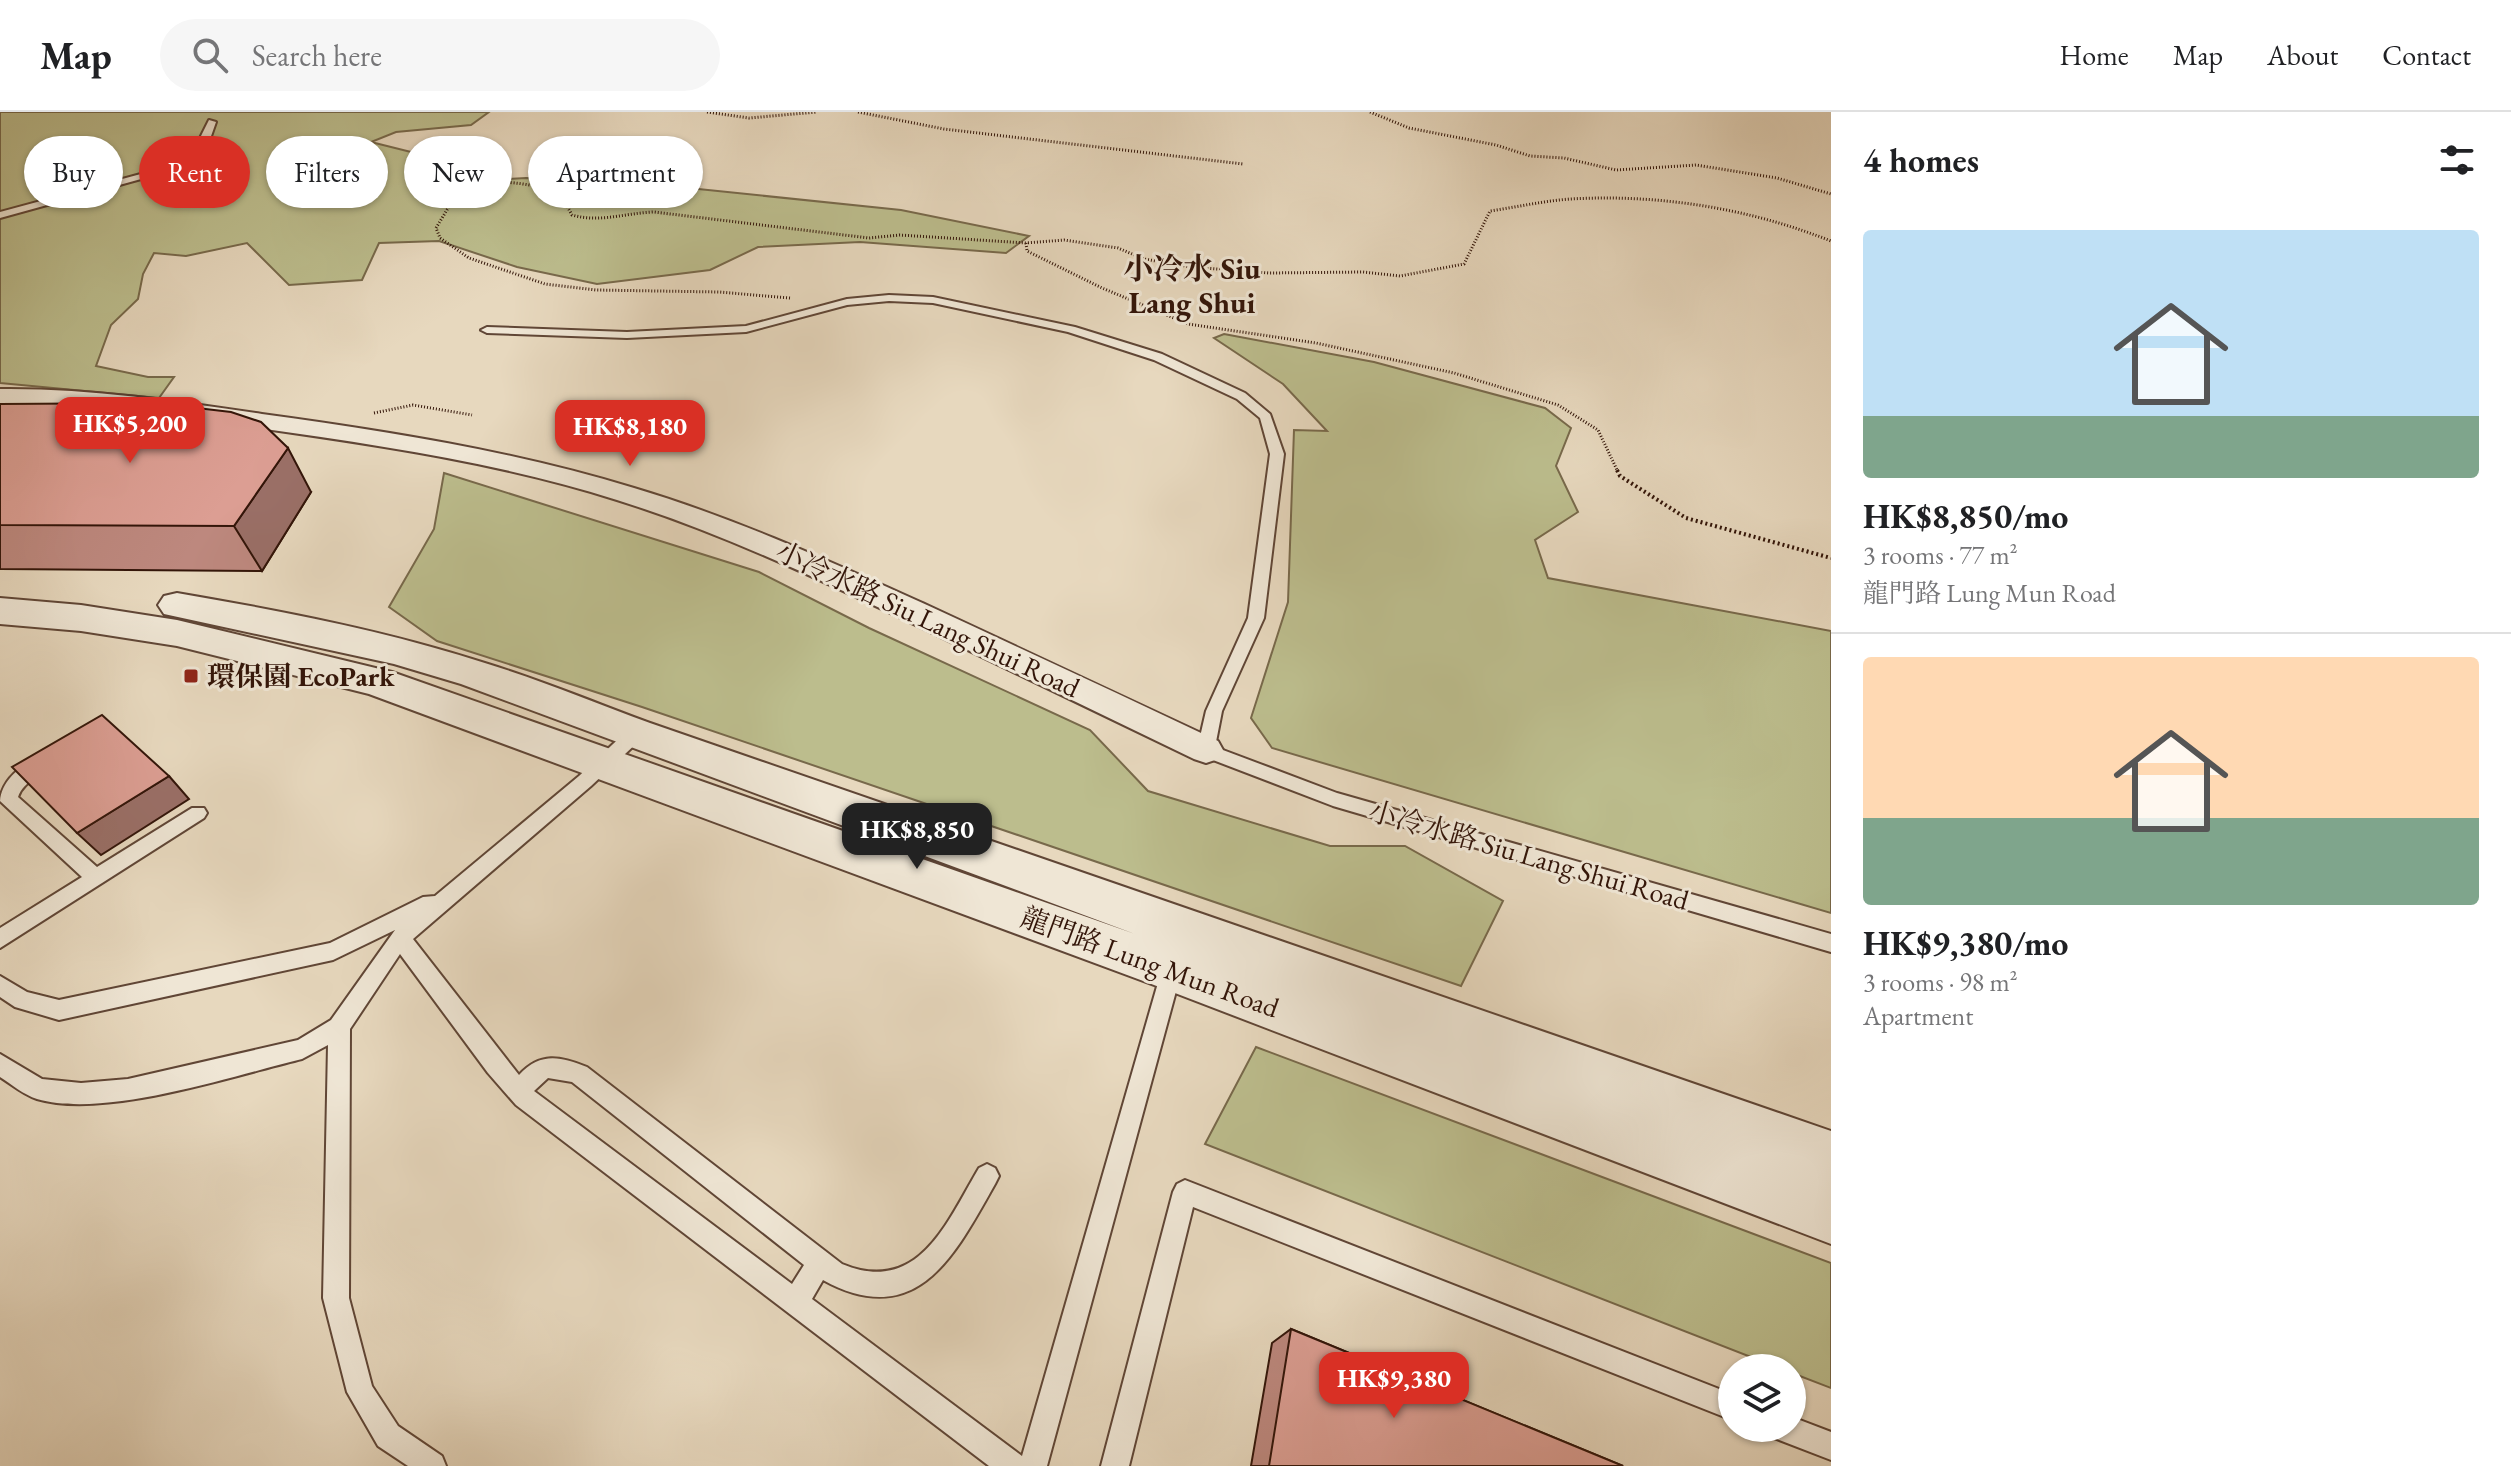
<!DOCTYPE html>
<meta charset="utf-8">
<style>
:root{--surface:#fff;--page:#f6f6f6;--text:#202124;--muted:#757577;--line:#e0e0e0;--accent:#d93025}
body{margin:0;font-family:"EB Garamond","Noto Serif TC",serif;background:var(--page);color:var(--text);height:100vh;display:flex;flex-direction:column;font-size:30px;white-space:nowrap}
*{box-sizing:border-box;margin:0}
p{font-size:26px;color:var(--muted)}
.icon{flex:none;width:44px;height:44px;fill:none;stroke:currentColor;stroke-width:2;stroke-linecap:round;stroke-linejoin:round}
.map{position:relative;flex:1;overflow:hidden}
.drawer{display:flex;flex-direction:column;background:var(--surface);width:680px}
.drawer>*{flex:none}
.top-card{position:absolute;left:24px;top:24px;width:760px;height:72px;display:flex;gap:16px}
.fabs{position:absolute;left:1718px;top:1242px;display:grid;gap:16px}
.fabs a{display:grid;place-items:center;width:88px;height:88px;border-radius:50%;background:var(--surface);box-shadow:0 2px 6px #0004;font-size:40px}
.price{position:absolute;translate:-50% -68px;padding:0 18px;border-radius:16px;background:var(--accent);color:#fff;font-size:26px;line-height:52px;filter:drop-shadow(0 2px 4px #0008)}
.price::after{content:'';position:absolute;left:50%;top:48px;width:24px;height:18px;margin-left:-12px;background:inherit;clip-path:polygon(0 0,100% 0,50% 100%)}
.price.current{background:#222;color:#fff}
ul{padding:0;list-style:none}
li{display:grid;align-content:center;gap:16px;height:424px;padding:0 32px}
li+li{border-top:2px solid var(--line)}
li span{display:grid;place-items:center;height:248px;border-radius:8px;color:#555}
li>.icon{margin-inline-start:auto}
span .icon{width:144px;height:144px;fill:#fffc;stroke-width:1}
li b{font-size:34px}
h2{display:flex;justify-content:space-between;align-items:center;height:96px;padding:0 32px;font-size:34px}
.tag{padding:0 28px;border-radius:36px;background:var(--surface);box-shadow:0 2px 6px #0004;font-size:28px;line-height:72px}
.tag.current{background:var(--accent);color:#fff}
header{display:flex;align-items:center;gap:48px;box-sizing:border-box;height:112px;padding:0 40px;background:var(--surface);border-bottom:2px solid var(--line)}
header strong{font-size:38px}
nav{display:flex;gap:44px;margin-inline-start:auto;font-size:28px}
.search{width:560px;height:72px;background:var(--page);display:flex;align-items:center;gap:20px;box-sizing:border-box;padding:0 28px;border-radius:44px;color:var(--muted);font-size:30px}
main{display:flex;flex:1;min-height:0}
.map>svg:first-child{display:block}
.green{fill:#bcbd8d;stroke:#78694b;stroke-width:2}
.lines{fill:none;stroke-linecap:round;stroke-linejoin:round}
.service-casing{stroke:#604636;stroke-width:4}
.minor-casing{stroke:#604636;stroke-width:4}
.tertiary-casing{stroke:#604636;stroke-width:4}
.path-far1{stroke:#331509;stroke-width:3;stroke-dasharray:1 2;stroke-linecap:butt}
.path{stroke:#331509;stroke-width:4;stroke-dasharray:2 3;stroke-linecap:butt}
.service{fill:#efe6d5;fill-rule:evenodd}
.minor{fill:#efe6d5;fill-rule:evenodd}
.tertiary{fill:#efe6d5;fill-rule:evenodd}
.wall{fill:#bd887e;stroke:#331509;stroke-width:2}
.shaded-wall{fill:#9a6f67;stroke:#331509;stroke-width:2}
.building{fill:#dc9e93;stroke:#331509;stroke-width:2}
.poi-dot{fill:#8f2418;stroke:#efe6d5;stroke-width:3}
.labels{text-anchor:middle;stroke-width:6;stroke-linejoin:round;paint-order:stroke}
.street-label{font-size:28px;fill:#331509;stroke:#efe6d5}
.poi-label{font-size:28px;font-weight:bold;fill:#331509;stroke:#efe6d5;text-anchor:start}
.far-district-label{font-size:30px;font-weight:bold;fill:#331509;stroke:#efe6d5}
</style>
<header>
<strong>Map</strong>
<div class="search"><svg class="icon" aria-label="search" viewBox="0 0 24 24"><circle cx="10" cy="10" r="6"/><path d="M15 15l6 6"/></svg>Search here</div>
<nav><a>Home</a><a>Map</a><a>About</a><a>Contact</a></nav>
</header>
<main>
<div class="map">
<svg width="1831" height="1354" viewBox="0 0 1831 1354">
<rect width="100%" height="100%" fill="#e7d8be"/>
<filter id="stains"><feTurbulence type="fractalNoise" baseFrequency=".0025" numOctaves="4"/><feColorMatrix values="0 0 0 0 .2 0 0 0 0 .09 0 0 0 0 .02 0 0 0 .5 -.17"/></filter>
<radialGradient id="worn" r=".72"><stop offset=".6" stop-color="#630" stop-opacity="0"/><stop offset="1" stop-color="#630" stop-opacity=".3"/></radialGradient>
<g class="green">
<polygon points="0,0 489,0 471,13 396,20 371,30 435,46 473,47 468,69 526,66 640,71 901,98 1029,124 1006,141 860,130 758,135 710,158 597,172 517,155 439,129 379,131 362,168 289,173 247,131 186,144 154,141 143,162 138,187 111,213 96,254 148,265 174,265 159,286 0,271"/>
<polygon points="1224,222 1374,250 1545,296 1571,316 1556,354 1578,400 1535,428 1548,466 1831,519 1831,801 1272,636 1251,606 1288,490 1294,318 1327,319 1283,272 1214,226"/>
<polygon points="444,361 759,460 869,516 1090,618 1148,679 1330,734 1405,734 1503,789 1461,874 642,595 437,529 389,495 434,417"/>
<polygon points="1256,935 1831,1151 1831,1276 1792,1261 1792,1256 1779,1256 1205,1032"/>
</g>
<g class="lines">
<g class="service-casing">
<g id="service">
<polygon points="209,8 216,10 210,27 201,39 170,59 0,106 0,100 163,56 195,36"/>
<polygon points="889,183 933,185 1075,215 1162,242 1245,281 1270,302 1284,342 1264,506 1222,599 1215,635 1337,681 1831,822 1831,840 1333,694 1200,643 1197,638 1206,599 1248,506 1270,342 1260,306 1237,287 1154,248 1068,220 933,191 889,189 847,193 746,220 627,226 487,221 481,218 487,215 627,220 746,214 847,187"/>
<path d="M 635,616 L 644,622 L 641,627 L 591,674 L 413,827 L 519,963 C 540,940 560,944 587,955 L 842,1152 C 919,1184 947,1110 979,1056 L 987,1052 L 995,1056 L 999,1064 L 995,1072 C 955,1143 917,1220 823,1168 L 812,1187 L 1022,1344 L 1162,857 L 1165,851 L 1172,848 L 1179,851 L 1182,857 L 1047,1354 L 989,1354 L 516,993 L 488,961 L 400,842 L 350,917 L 349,1186 L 372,1274 L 398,1314 L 442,1344 L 446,1354 L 408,1354 L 378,1334 L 347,1280 L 323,1186 L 328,933 L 302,947 C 232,964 105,1007 37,987 C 24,983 11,972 0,965 L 0,942 L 42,967 L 81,971 L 128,967 L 298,928 L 331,908 L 395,818 L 333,848 L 59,908 L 15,895 L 0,885 L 0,864 L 27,880 L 59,888 L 330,831 L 423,785 L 435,784 L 579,664 L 629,617 ZM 548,966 L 572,970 L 804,1153 L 792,1172 L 534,979 Z"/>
<path d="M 42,645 L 51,652 C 42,665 24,668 18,685 L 97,755 L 192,696 L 204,696 L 207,701 L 204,706 L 0,836 L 0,816 L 82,765 L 0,689 C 2,667 22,652 42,645 Z"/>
<polygon points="1185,1068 1732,1282 1732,1308 1193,1095 1129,1354 1101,1354 1173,1080 1177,1072"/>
<polygon points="1792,1305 1831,1320 1831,1348 1774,1326 1770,1316 1792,1316"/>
</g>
</g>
<g class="minor-casing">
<path id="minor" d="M 0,277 C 88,276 175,289 262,302 C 387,319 513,339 634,376 C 735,406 831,450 927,493 C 1024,538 1121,583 1218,629 L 1223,638 L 1218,647 L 1206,651 L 1194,647 C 1097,600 1000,553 903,507 C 810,463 716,419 617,388 C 501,351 378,333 258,316 C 172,304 87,291 0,291 Z"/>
</g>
<g class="tertiary-casing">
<path id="tertiary" d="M 177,481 C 282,499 387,519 488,552 C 543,569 596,591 650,611 L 1831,1019 L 1831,1132 L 1154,873 L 369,582 L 177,534 L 81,519 L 0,512 L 0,486 L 81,493 L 177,508 L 392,560 L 1135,822 L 461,572 L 394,552 L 164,502 L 158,493 L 164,484 Z"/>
</g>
<g class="path-far1">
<polyline points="707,0 749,6 817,0"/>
<polyline points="858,0 944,17 1243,52"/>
<polyline points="1370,0 1409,16 1496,33 1530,44 1564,46 1616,58 1696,53 1777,66 1831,82"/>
<path d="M 790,186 L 719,180 L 596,178 L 545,172 L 469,146 L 440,126 L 436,116 L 462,73 C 496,67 527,70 560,81 L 572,103 C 600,111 625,101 654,100 L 869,126 L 900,123 L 1026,131"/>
<polyline points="374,301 413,293 472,303"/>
<path d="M 1618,360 L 1598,318 L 1558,293 L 1454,261 L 1316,231 L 1188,212 L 1102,176 L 1027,139 L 1026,131 L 1064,128 L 1118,136 L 1144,147 L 1191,155 L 1269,161 L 1363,160 L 1400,164 L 1464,152 L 1490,99 C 1517,95 1543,89 1570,87 C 1659,82 1748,96 1831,129"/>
</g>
<polyline class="path" points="1617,358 1620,364 1686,406 1831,446"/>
<use href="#service" class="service"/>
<use href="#minor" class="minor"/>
<use href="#tertiary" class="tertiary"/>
</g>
<g class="wall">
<polygon points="0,292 311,380 262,459 0,457"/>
<polygon points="1291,1217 1623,1354 1251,1354 1272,1231"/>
</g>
<g class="shaded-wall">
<polygon points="288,336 311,380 262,459 234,414"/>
<polygon points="169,664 189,687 101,743 77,721"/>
</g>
<g class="building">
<polygon points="154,291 231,300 261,310 288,336 234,414 0,413 0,292"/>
<polygon points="102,603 169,664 77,721 12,655"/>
<polygon points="1291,1217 1623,1354 1269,1354"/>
</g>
<rect class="poi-dot" x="183" y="556" width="16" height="16" rx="4"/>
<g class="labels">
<g class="street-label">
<text transform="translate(928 507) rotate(25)" y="10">小冷水路 Siu Lang Shui Road</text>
<text transform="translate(1529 743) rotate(16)" y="10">小冷水路 Siu Lang Shui Road</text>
<text transform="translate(1150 850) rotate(20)" y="10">龍門路 Lung Mun Road</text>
</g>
<g class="poi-label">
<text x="207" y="574">環保園 EcoPark</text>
</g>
<g class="far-district-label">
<text x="1192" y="167">小冷水 Siu<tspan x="1192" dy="34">Lang Shui</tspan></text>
</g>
</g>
<rect width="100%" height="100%" filter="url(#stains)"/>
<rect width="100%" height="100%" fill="url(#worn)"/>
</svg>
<div class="fabs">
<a><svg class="icon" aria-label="layers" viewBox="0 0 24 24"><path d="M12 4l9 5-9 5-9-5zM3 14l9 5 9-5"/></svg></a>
</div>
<b class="price" style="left:130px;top:353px">HK$5,200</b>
<b class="price" style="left:630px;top:356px">HK$8,180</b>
<b class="price current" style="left:917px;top:759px">HK$8,850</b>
<b class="price" style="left:1394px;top:1308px">HK$9,380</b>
<div class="top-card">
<a class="tag">Buy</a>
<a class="tag current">Rent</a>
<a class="tag">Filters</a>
<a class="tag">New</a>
<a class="tag">Apartment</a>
</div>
</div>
<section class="drawer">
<h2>4 homes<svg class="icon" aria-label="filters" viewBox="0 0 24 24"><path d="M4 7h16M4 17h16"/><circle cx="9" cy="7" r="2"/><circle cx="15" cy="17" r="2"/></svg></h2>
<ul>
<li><span style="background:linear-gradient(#bfe0f5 75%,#7fa58c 0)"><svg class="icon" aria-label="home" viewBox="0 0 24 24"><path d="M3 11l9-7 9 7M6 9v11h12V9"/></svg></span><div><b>HK$8,850/mo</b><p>3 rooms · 77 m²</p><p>龍門路 Lung Mun Road</p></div></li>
<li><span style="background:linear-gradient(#ffd9b3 65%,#7fa58c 0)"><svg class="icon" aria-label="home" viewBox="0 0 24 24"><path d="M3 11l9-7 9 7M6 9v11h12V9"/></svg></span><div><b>HK$9,380/mo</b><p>3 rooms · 98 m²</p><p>Apartment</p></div></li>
</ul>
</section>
</main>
